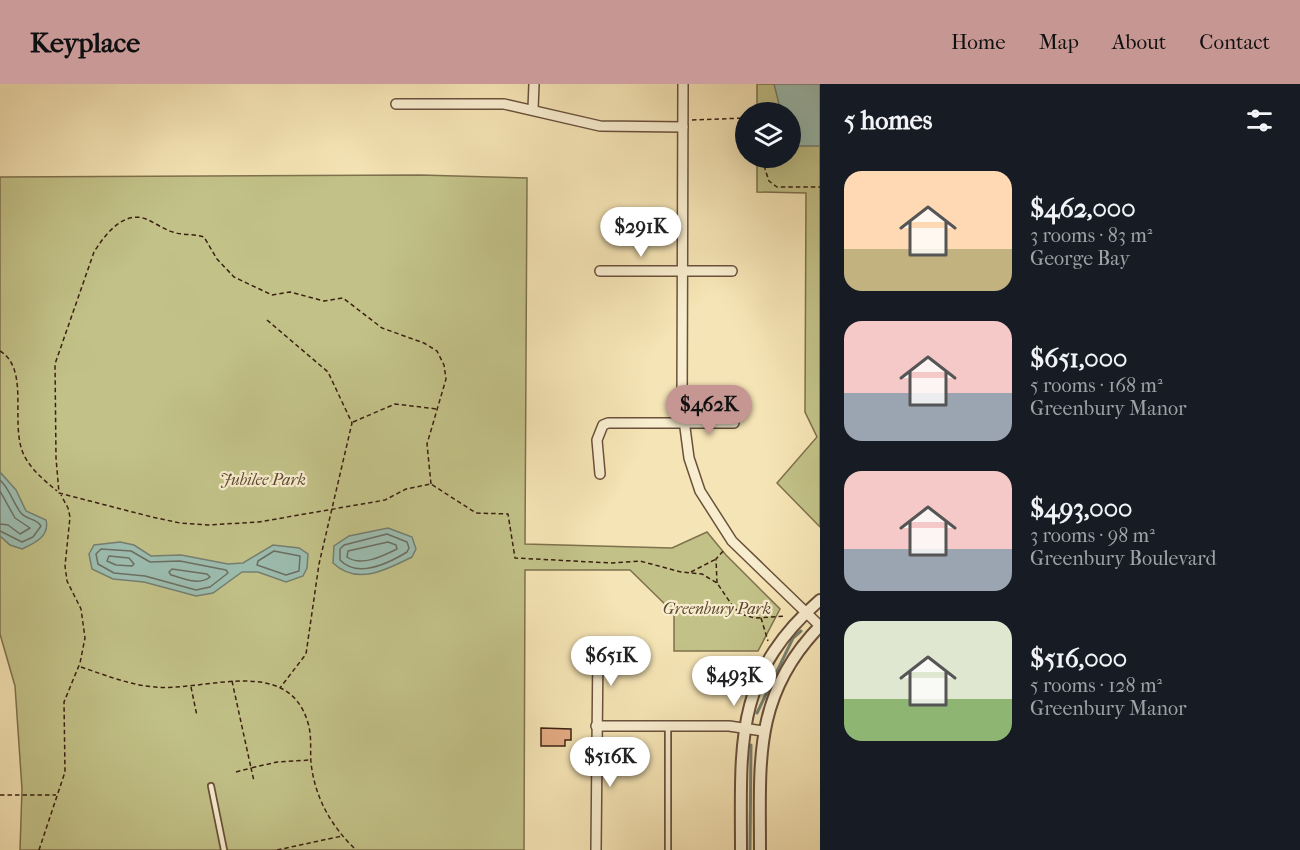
<!DOCTYPE html>
<meta charset="utf-8">
<style>
:root{--surface:#171b24;--page:#242831;--text:#f1f3f6;--muted:#9ea1a6;--accent:#c59692}
body{margin:0;font-family:"IM FELL French Canon",serif;background:var(--page);color:var(--text);height:100vh;display:flex;flex-direction:column;font-size:22px;white-space:nowrap}
*{box-sizing:border-box;margin:0}
p{font-size:20px;color:var(--muted)}
.icon{flex:none;width:33px;height:33px;fill:none;stroke:currentColor;stroke-width:2;stroke-linecap:round;stroke-linejoin:round}
.map{position:relative;flex:1;overflow:hidden}
.sheet{display:flex;flex-direction:column;background:var(--surface);width:480px}
.sheet>*{flex:none}
.buttons{position:absolute;left:735px;top:18px;display:grid;gap:12px}
.buttons a{display:grid;place-items:center;width:66px;height:66px;border-radius:50%;background:var(--surface);box-shadow:0 6px 24px #0002;font-size:30px}
.price{position:absolute;translate:-50% -51px;padding:0 14px;border-radius:21px;background:#fff;color:#222;font-size:20px;line-height:39px;filter:drop-shadow(0 2px 3px #0008)}
.price::after{content:'';position:absolute;left:50%;top:36px;width:18px;height:14px;margin-left:-9px;background:inherit;clip-path:polygon(0 0,100% 0,50% 100%)}
.price.current{background:var(--accent);color:#111}
ul{padding:0;list-style:none}
li{display:flex;align-items:center;gap:18px;height:150px;padding:0 24px}
li span{display:grid;place-items:center;flex:none;width:168px;height:120px;border-radius:18px;color:#555}
li>.icon{margin-inline-start:auto}
span .icon{width:72px;height:72px;fill:#fffc;stroke-width:1}
li b{font-size:26px}
h2{display:flex;justify-content:space-between;align-items:center;height:72px;padding:0 24px;font-size:26px}
header{display:flex;align-items:center;gap:36px;box-sizing:border-box;height:84px;padding:0 30px;background:var(--accent);color:#111}
header strong{font-size:28px}
nav{display:flex;gap:33px;margin-inline-start:auto;font-size:21px}
main{display:flex;flex:1;min-height:0}
.map>svg:first-child{display:block}
.green{fill:#c2c288;stroke:#7e714d;stroke-width:1.5}
.water{fill:#9cbeb1;stroke:#757f71;stroke-width:1.5}
.lines{fill:none;stroke-linecap:round;stroke-linejoin:round}
.shore{stroke:#6c6f62;stroke-width:1.5}
.stream{stroke:#757f71;stroke-width:3}
.building{fill:#e5ac84;stroke:#3b2012;stroke-width:1.5}
.service-casing{stroke:#6a513b;stroke-width:8}
.minor-casing{stroke:#6a513b;stroke-width:12}
.tertiary-casing{stroke:#6a513b;stroke-width:14}
.path{stroke:#3b2012;stroke-width:1.5;stroke-dasharray:4.5 3;stroke-linecap:butt}
.service{stroke:#f8edcf;stroke-width:4.5}
.minor{stroke:#f8edcf;stroke-width:9}
.tertiary{stroke:#f8edcf;stroke-width:10}
.labels{text-anchor:middle;stroke-width:4.5;stroke-linejoin:round;paint-order:stroke}
.park-label{font-size:16px;font-style:italic;fill:#5d4830;stroke:#f8edcf}
</style>
<header>
<strong>Keyplace</strong>
<nav><a>Home</a><a>Map</a><a>About</a><a>Contact</a></nav>
</header>
<main>
<div class="map">
<svg width="820" height="766" viewBox="0 0 820 766">
<rect width="100%" height="100%" fill="#f5e4b5"/>
<filter id="stains"><feTurbulence type="fractalNoise" baseFrequency=".00333" numOctaves="4"/><feColorMatrix values="0 0 0 0 .2 0 0 0 0 .09 0 0 0 0 .02 0 0 0 .5 -.17"/></filter>
<radialGradient id="worn" r=".72"><stop offset=".6" stop-color="#630" stop-opacity="0"/><stop offset="1" stop-color="#630" stop-opacity=".3"/></radialGradient>
<g class="green">
<polygon points="757,0 820,0 820,443 777,399 817,353 805,328 806,109 757,108 757,74 790,74 790,28 757,28"/>
<polygon points="420,91 527,94 525,460 672,464 707,448 726,471 780,525 758,567 674,567 674,529 630,486 525,486 524,766 20,766 22,705 15,602 0,550 0,93"/>
</g>
<g class="water">
<polygon points="774,0 820,0 820,62 794,62 791,58 790,28 781,28"/>
<path d="M 0,388 L 16,406 L 26,427 L 46,436 C 50,452 35,459 22,465 L 10,461 L 0,452 Z"/>
<path d="M 388,444 L 412,453 L 416,465 L 412,473 C 386,486 357,502 333,479 L 334,462 L 349,452 Z"/>
<polygon points="120,458 134,461 151,472 181,471 228,480 243,479 273,461 299,464 308,470 307,484 303,492 286,498 258,488 242,488 213,509 196,512 144,498 113,495 92,485 89,470 94,461"/>
</g>
<g class="lines">
<g class="shore">
<path d="M 0,396 C 10,405 13,419 21,429 C 27,436 36,434 41,442 L 33,453 L 22,458 L 0,447"/>
<polyline points="0,407 15,434 30,444 20,450 8,441 0,440"/>
<path d="M 387,450 L 407,458 L 409,464 L 407,468 C 389,479 358,495 340,476 L 340,465 L 344,461 Z"/>
<path d="M 388,458 L 396,461 L 397,465 C 383,472 361,483 347,473 L 348,467 Z"/>
<polygon points="101,465 131,467 150,478 180,477 226,486 228,489 210,503 196,506 145,492 114,489 98,480 96,470"/>
<polygon points="274,467 300,472 299,487 286,491 257,481 258,477"/>
<polygon points="109,472 129,474 134,480 132,482 116,481 107,477"/>
<path d="M 172,485 L 207,490 L 210,493 C 199,502 183,494 171,491 L 169,488 Z"/>
</g>
<g class="stream">
<polyline points="757,629 793,554 801,547"/>
<polyline points="750,766 751,661"/>
</g>
</g>
<polygon class="building" points="541,644 571,645 571,656 565,656 565,662 541,662"/>
<g class="lines">
<g class="service-casing">
<g id="service">
<polyline points="668,642 668,766"/>
<polyline points="211,702 224,766"/>
</g>
</g>
<g class="minor-casing">
<g id="minor">
<polyline points="683,0 682,321 689,374 700,407 732,457 820,542"/>
<polyline points="396,20 504,20 600,42 683,43"/>
<polyline points="533,25 534,0"/>
<polyline points="600,187 732,187"/>
<polyline points="600,390 597,356 603,341 608,339 734,339"/>
<polyline points="596,642 729,642 763,647"/>
<polyline points="596,766 598,564"/>
</g>
</g>
<g class="tertiary-casing">
<g id="tertiary">
<path d="M 741,766 C 741,662 733,591 820,516"/>
<path d="M 760,766 C 760,677 753,611 820,542"/>
</g>
</g>
<g class="path">
<polyline points="692,36 746,34"/>
<polyline points="766,74 765,85 769,97 777,103 820,103"/>
<polyline points="267,236 328,288 352,339 319,480 306,570 280,604"/>
<path d="M 0,267 C 30,285 10,338 23,369 C 30,385 44,396 57,407"/>
<polyline points="353,338 395,320 437,325"/>
<path d="M 431,400 L 427,360 L 446,295 L 444,281 L 437,267 L 424,259 L 382,244 L 343,214 L 324,217 L 290,208 L 272,211 L 234,193 L 217,175 L 204,153 C 195,150 185,151 176,149 C 164,146 156,139 146,135 C 123,126 104,152 94,168 L 55,280 L 56,374 L 59,409 L 152,433 L 180,439 L 208,441 L 259,438 L 385,416 L 406,405 L 431,400 L 476,429 L 508,430 L 515,474 L 612,479 L 640,477 L 681,488 L 702,490 L 717,499 L 734,524 L 744,531 L 755,534 L 786,532"/>
<polyline points="691,488 716,475"/>
<polyline points="717,499 716,475 725,465"/>
<polyline points="761,534 768,557"/>
<path d="M 81,583 C 105,591 129,601 155,603 C 204,608 288,570 308,639 C 312,652 310,666 311,679 C 315,714 331,742 356,766"/>
<polyline points="232,597 251,684 277,678 310,676"/>
<polyline points="191,603 197,632"/>
<polyline points="236,688 251,684 254,697"/>
<polyline points="0,711 56,711"/>
<polyline points="39,766 65,688 64,618 80,579 85,554 81,525 67,497 65,482 70,433 68,424 61,411"/>
<polyline points="277,766 342,752"/>
</g>
<use href="#service" class="service"/>
<use href="#minor" class="minor"/>
<use href="#tertiary" class="tertiary"/>
</g>
<g class="labels">
<g class="park-label">
<text x="263" y="401">Jubilee Park</text>
<text x="717" y="530">Greenbury Park</text>
</g>
</g>
<rect width="100%" height="100%" filter="url(#stains)"/>
<rect width="100%" height="100%" fill="url(#worn)"/>
</svg>
<div class="buttons">
<a><svg class="icon" aria-label="layers" viewBox="0 0 24 24"><path d="M12 4l9 5-9 5-9-5zM3 14l9 5 9-5"/></svg></a>
</div>
<b class="price" style="left:641px;top:174px">$291K</b>
<b class="price current" style="left:709px;top:352px">$462K</b>
<b class="price" style="left:611px;top:603px">$651K</b>
<b class="price" style="left:734px;top:623px">$493K</b>
<b class="price" style="left:610px;top:704px">$516K</b>
</div>
<section class="sheet">
<h2>5 homes<svg class="icon" aria-label="filters" viewBox="0 0 24 24"><path d="M4 7h16M4 17h16"/><circle cx="9" cy="7" r="2"/><circle cx="15" cy="17" r="2"/></svg></h2>
<ul>
<li><span style="background:linear-gradient(#ffd9b3 65%,#c2b280 0)"><svg class="icon" aria-label="home" viewBox="0 0 24 24"><path d="M3 11l9-7 9 7M6 9v11h12V9"/></svg></span><div><b>$462,000</b><p>3 rooms · 83 m²</p><p>George Bay</p></div></li>
<li><span style="background:linear-gradient(#f6c9c9 60%,#9aa5b1 0)"><svg class="icon" aria-label="home" viewBox="0 0 24 24"><path d="M3 11l9-7 9 7M6 9v11h12V9"/></svg></span><div><b>$651,000</b><p>5 rooms · 168 m²</p><p>Greenbury Manor</p></div></li>
<li><span style="background:linear-gradient(#f6c9c9 65%,#9aa5b1 0)"><svg class="icon" aria-label="home" viewBox="0 0 24 24"><path d="M3 11l9-7 9 7M6 9v11h12V9"/></svg></span><div><b>$493,000</b><p>3 rooms · 98 m²</p><p>Greenbury Boulevard</p></div></li>
<li><span style="background:linear-gradient(#dfe7d0 65%,#8fb573 0)"><svg class="icon" aria-label="home" viewBox="0 0 24 24"><path d="M3 11l9-7 9 7M6 9v11h12V9"/></svg></span><div><b>$516,000</b><p>5 rooms · 128 m²</p><p>Greenbury Manor</p></div></li>
</ul>
</section>
</main>
